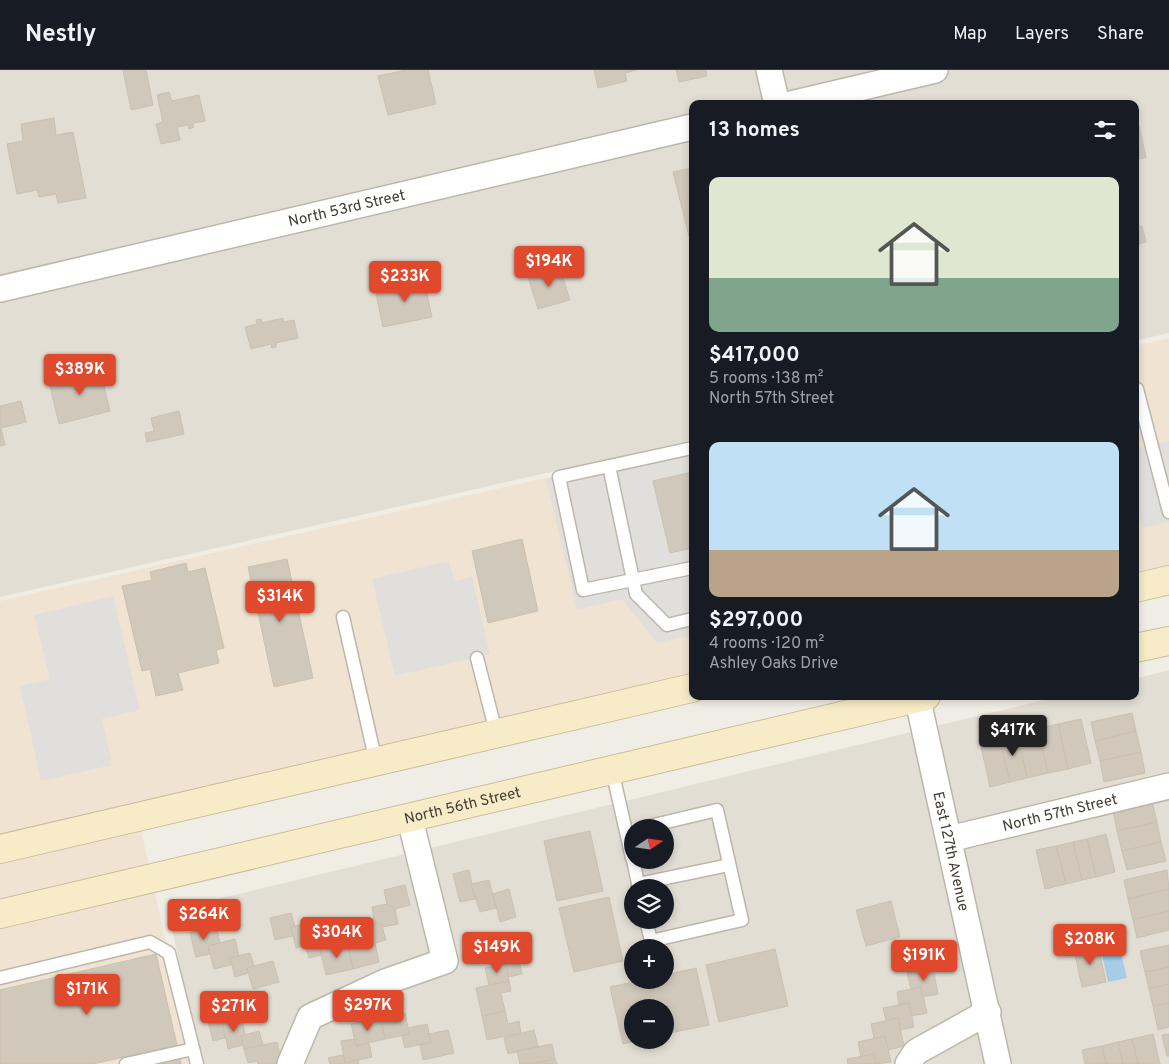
<!DOCTYPE html>
<meta charset="utf-8">
<style>
:root{--surface:#171b24;--page:#242831;--text:#f1f3f6;--muted:#9ea1a6;--line:#363941;--accent:#e0492c}
body{margin:0;font-family:Overpass,sans-serif;background:var(--page);color:var(--text);height:100vh;display:flex;flex-direction:column;font-size:19px;white-space:nowrap}
*{box-sizing:border-box;margin:0}
p{font-size:16px;color:var(--muted)}
.icon{flex:none;width:28px;height:28px;fill:none;stroke:currentColor;stroke-width:2;stroke-linecap:round;stroke-linejoin:round}
.map{position:relative;flex:1;overflow:hidden}
.drawer{position:absolute;left:689px;top:30px;width:450px;height:600px;display:flex;flex-direction:column;background:var(--surface);border-radius:10px;box-shadow:0 2px 8px #0003}
.drawer>*{flex:none}
.needle{width:32px;rotate:77deg}
.tools{position:absolute;left:624px;top:749px;display:grid;gap:10px}
.tools a{display:grid;place-items:center;width:50px;height:50px;border-radius:50%;background:var(--surface);box-shadow:0 2px 8px #0003;font-size:25px}
.price{position:absolute;translate:-50% -42px;padding:0 11px;border-radius:5px;background:var(--accent);color:#fff;font-size:16px;line-height:32px;filter:drop-shadow(0 1px 2px #0008)}
.price::after{content:'';position:absolute;left:50%;top:30px;width:15px;height:11px;margin-left:-8px;background:inherit;clip-path:polygon(0 0,100% 0,50% 100%)}
.price.current{background:#222;color:#fff}
ul{padding:0;list-style:none}
li{display:grid;align-content:center;gap:10px;height:265px;padding:0 20px}
li span{display:grid;place-items:center;height:155px;border-radius:10px;color:#555}
li>.icon{margin-inline-start:auto}
span .icon{width:90px;height:90px;fill:#fffc;stroke-width:1}
li b{font-size:21px}
h2{display:flex;justify-content:space-between;align-items:center;height:60px;padding:0 20px;font-size:21px}
header{display:flex;align-items:center;gap:30px;box-sizing:border-box;height:70px;padding:0 25px;background:var(--surface);border-bottom:1px solid var(--line)}
header strong{font-size:24px}
nav{display:flex;gap:28px;margin-inline-start:auto;font-size:18px}
.map>svg:first-child{display:block}
.residential{fill:#e3ded3;fill-rule:evenodd}
.commercial{fill:#f0e3d1}
.parking{fill:#e1dfdc}
.water{fill:#a7cce6}
.building{fill:#d0c8bb;stroke:#cac0b0}
.lines{fill:none;stroke-linecap:round;stroke-linejoin:round}
.lane-casing{stroke:#bdb7ab;stroke-width:15}
.street-casing{stroke:#bdb7ab;stroke-width:28}
.secondary-casing{stroke:#cabe99;stroke-width:30}
.lane{stroke:#fff;stroke-width:12}
.street{stroke:#fff;stroke-width:25}
.secondary{stroke:#f7ecc7;stroke-width:28}
.labels{text-anchor:middle;stroke-width:4;stroke-linejoin:round;paint-order:stroke}
.street-label{font-size:15px;fill:#413d35;stroke:#fff}
</style>
<header>
<strong>Nestly</strong>
<nav><a>Map</a><a>Layers</a><a>Share</a></nav>
</header>
<div class="map">
<svg width="1169" height="994" viewBox="0 0 1169 994">
<rect width="100%" height="100%" fill="#f0ede5"/>
<g class="residential">
<polygon points="0,0 1169,0 1169,263 1135,271 1135,34 692,34 692,370 0,527"/>
<path d="M 1169,600 L 1169,994 L 202,994 L 168,841 L 1061,626 L 1135,626 L 1135,609 ZM 632,758 L 665,758 L 665,790 L 632,790 ZM 632,818 L 665,818 L 665,850 L 632,850 ZM 632,878 L 665,878 L 665,910 L 632,910 ZM 632,938 L 665,938 L 665,970 L 632,970 Z"/>
</g>
<g class="commercial">
<polygon points="1169,268 1169,498 1135,506 1135,276"/>
<polygon points="692,375 692,611 137,742 193,994 0,994 0,531"/>
</g>
<g class="parking">
<polygon points="1169,371 1169,452 1142,458 1135,427 1135,379"/>
<polygon points="692,375 692,565 657,573 622,529 577,540 546,409"/>
<polygon points="449,491 454,511 472,507 490,584 395,606 372,509"/>
<polygon points="113,526 140,640 102,649 112,695 41,711 20,616 50,609 34,545"/>
</g>
<polygon class="water" points="1118,870 1127,908 1108,912 1100,875"/>
<g class="building">
<polygon points="123,0 146,0 153,35 131,40"/>
<polygon points="406,0 428,0 436,34 388,45 378,6"/>
<polygon points="594,0 637,0 625,3 627,11 598,18"/>
<polygon points="676,0 706,0 707,6 679,12"/>
<polygon points="169,22 172,31 199,25 205,51 193,53 194,57 189,59 188,55 177,57 180,70 161,74 156,54 163,52 157,25"/>
<polygon points="54,48 56,65 73,62 86,128 58,133 56,124 39,127 37,120 17,124 7,74 23,71 21,54"/>
<polygon points="1139,56 1146,87 1135,90 1135,57"/>
<polygon points="692,98 692,165 689,166 673,102"/>
<polygon points="1142,156 1146,172 1135,175 1135,157"/>
<polygon points="560,198 570,230 538,239 528,207"/>
<polygon points="423,206 432,247 383,257 376,224 399,219 398,212"/>
<polygon points="283,248 283,252 294,250 298,268 276,273 276,277 272,278 271,274 251,279 245,257 257,254 256,250 261,249 262,253"/>
<polygon points="100,299 110,341 59,354 49,312"/>
<polygon points="21,331 26,352 1,358 5,375 0,376 0,336"/>
<polygon points="179,341 184,364 147,372 145,363 154,361 151,348"/>
<polygon points="692,402 692,478 670,483 653,411"/>
<polygon points="522,469 538,541 488,553 472,481"/>
<polygon points="287,489 313,608 274,617 248,497"/>
<polygon points="186,493 188,502 205,498 224,578 216,580 219,593 178,603 183,620 156,626 150,599 142,601 122,516 152,510 150,502"/>
<polygon points="1132,643 1136,661 1095,671 1091,652"/>
<polygon points="1081,649 1091,693 1068,699 1058,654"/>
<polygon points="1058,654 1068,699 1048,703 1037,659"/>
<polygon points="1037,659 1048,703 1027,708 1017,663"/>
<polygon points="1136,661 1141,682 1100,691 1095,671"/>
<polygon points="1017,663 1027,708 1010,712 999,667"/>
<polygon points="999,667 1010,712 990,717 980,672"/>
<polygon points="1141,682 1145,703 1104,712 1100,691"/>
<polygon points="1152,731 1157,752 1117,761 1113,741"/>
<polygon points="1157,752 1161,772 1122,781 1117,761"/>
<polygon points="590,761 603,821 557,831 544,771"/>
<polygon points="1106,764 1115,802 1096,807 1087,769"/>
<polygon points="1087,769 1096,807 1082,810 1073,772"/>
<polygon points="1073,772 1082,810 1066,814 1056,776"/>
<polygon points="1161,772 1166,791 1127,800 1122,781"/>
<polygon points="1056,776 1066,814 1045,819 1036,780"/>
<polygon points="469,800 475,829 460,832 453,804"/>
<polygon points="1167,800 1169,819 1128,829 1124,810"/>
<polygon points="489,810 496,838 480,842 471,814"/>
<polygon points="405,815 410,835 395,839 387,835 384,820"/>
<polygon points="509,819 516,847 500,852 493,824"/>
<polygon points="1169,819 1169,841 1133,850 1128,829"/>
<polygon points="609,827 623,891 574,902 559,838"/>
<polygon points="891,831 900,867 866,876 856,840"/>
<polygon points="387,834 395,839 398,854 383,857 374,850 372,837"/>
<polygon points="1169,841 1169,860 1137,868 1133,850"/>
<polygon points="291,843 295,856 291,857 293,866 275,870 270,848"/>
<polygon points="374,850 382,856 386,870 375,873 379,892 353,899 347,872 362,869 359,853"/>
<polygon points="309,853 312,867 304,869 306,875 296,878 291,857"/>
<polygon points="216,856 220,873 208,876 210,884 196,887 190,863"/>
<polygon points="328,863 332,876 320,879 321,885 309,888 304,869"/>
<polygon points="235,869 239,886 230,888 231,895 214,899 208,876"/>
<polygon points="347,872 353,899 326,905 320,879"/>
<polygon points="1098,875 1106,912 1082,917 1074,880"/>
<polygon points="1169,875 1169,897 1145,902 1140,881"/>
<polygon points="516,877 522,904 508,907 506,894 498,896 495,881"/>
<polygon points="775,879 788,936 719,952 706,895"/>
<polygon points="250,883 254,896 247,898 248,903 235,907 230,888"/>
<polygon points="156,884 177,975 93,994 0,994 0,920"/>
<polygon points="273,891 279,912 253,919 247,898"/>
<polygon points="506,894 509,911 489,915 485,898"/>
<polygon points="1169,897 1169,914 1149,919 1145,902"/>
<polygon points="696,898 709,955 665,964 665,938 632,938 632,970 640,970 623,974 610,917 642,910 665,910 665,905"/>
<polygon points="933,899 938,924 923,927 921,917 911,919 907,903"/>
<polygon points="509,911 511,921 501,923 505,941 482,946 476,918"/>
<polygon points="1169,914 1169,933 1153,936 1149,919"/>
<polygon points="921,917 927,943 912,946 909,933 899,935 897,922"/>
<polygon points="909,933 914,957 900,960 898,948 886,951 883,938"/>
<polygon points="1169,933 1169,957 1158,960 1153,936"/>
<polygon points="223,935 227,953 222,954 225,968 213,971 205,939"/>
<polygon points="505,941 508,954 519,951 521,963 487,970 482,946"/>
<polygon points="405,943 409,964 385,969 380,948"/>
<polygon points="380,948 385,969 356,976 351,954"/>
<polygon points="898,948 904,976 888,980 885,966 874,968 871,954"/>
<polygon points="242,949 245,965 241,966 243,975 228,979 223,954"/>
<polygon points="427,954 431,972 405,978 402,966 409,964 408,958"/>
<polygon points="448,960 454,983 423,990 420,975 431,972 429,964"/>
<polygon points="534,960 538,977 508,984 504,968"/>
<polygon points="259,961 263,975 244,979 241,966"/>
<polygon points="1153,964 1160,994 1138,994 1132,969"/>
<polygon points="1169,964 1169,986 1167,986 1162,965"/>
<polygon points="885,966 891,992 876,994 874,984 861,986 858,972"/>
<polygon points="355,969 356,976 369,973 372,987 345,993 341,971"/>
<polygon points="1132,969 1138,994 1123,994 1118,972"/>
<polygon points="277,972 282,994 258,994 257,991 248,993 244,979"/>
<polygon points="1118,972 1123,994 1106,994 1102,976"/>
<polygon points="552,974 555,989 533,994 520,994 517,981"/>
<polygon points="1102,976 1106,994 1085,994 1082,980"/>
<polygon points="874,984 876,994 848,994 847,989"/>
<polygon points="343,985 345,993 358,990 359,994 330,994 328,988"/>
<polygon points="180,988 181,994 155,994"/>
<polygon points="555,989 557,994 536,993 545,991"/>
</g>
<g class="lines">
<g class="lane-casing">
<g id="lane">
<polyline points="1137,319 1169,442"/>
<polyline points="692,378 559,407 583,520 692,498"/>
<polyline points="609,396 636,524 667,555 692,549"/>
<polyline points="343,547 376,692"/>
<polyline points="477,588 496,662"/>
<polyline points="612,700 632,788"/>
<polyline points="641,758 717,740 742,850 651,871 646,850"/>
<polyline points="633,790 639,818"/>
<polyline points="638,814 729,795"/>
<polyline points="0,908 150,872 169,883 197,994"/>
<polyline points="126,994 193,979"/>
</g>
</g>
<g class="street-casing">
<g id="street">
<polyline points="769,0 777,34"/>
<polyline points="791,34 935,0"/>
<path id="s1" d="M 0,219 L 692,57"/>
<path id="s2" d="M 917,626 L 998,994"/>
<path id="s3" d="M 949,769 L 1169,716"/>
<polyline points="290,994 310,947 385,912 445,891 410,749"/>
<polyline points="908,994 916,982 988,942"/>
</g>
</g>
<g class="secondary-casing">
<g id="secondary">
<polyline points="1135,518 1169,510"/>
<polyline points="1135,578 1169,571"/>
<polyline points="0,779 692,618"/>
<path id="s4" d="M 0,844 L 926,626"/>
</g>
</g>
<use href="#lane" class="lane"/>
<use href="#street" class="street"/>
<use href="#secondary" class="secondary"/>
</g>
<g class="labels">
<g class="street-label">
<text dy="5" stroke="none"><textPath href="#s1" startOffset="356">North 53rd Street</textPath></text>
<text dy="5" stroke="none"><textPath href="#s4" startOffset="475">North 56th Street</textPath></text>
<text dy="5" stroke="none"><textPath href="#s3" startOffset="114">North 57th Street</textPath></text>
<text dy="5" stroke="none"><textPath href="#s2" startOffset="159">East 127th Avenue</textPath></text>
</g>
</g>
</svg>
<div class="tools">
<a><svg class="needle" viewBox="-14 -14 28 28"><path d="M0-13l5 13h-10z" fill="#e53935"/><path d="M0 13l5-13h-10z" fill="#9ea1a6"/></svg></a>
<a><svg class="icon" aria-label="layers" viewBox="0 0 24 24"><path d="M12 4l9 5-9 5-9-5zM3 14l9 5 9-5"/></svg></a>
<a>+</a>
<a>−</a>
</div>
<b class="price" style="left:549px;top:218px">$194K</b>
<b class="price" style="left:405px;top:233px">$233K</b>
<b class="price" style="left:80px;top:326px">$389K</b>
<b class="price" style="left:280px;top:553px">$314K</b>
<b class="price current" style="left:1013px;top:687px">$417K</b>
<b class="price" style="left:204px;top:871px">$264K</b>
<b class="price" style="left:337px;top:889px">$304K</b>
<b class="price" style="left:1090px;top:896px">$208K</b>
<b class="price" style="left:497px;top:904px">$149K</b>
<b class="price" style="left:924px;top:912px">$191K</b>
<b class="price" style="left:87px;top:946px">$171K</b>
<b class="price" style="left:368px;top:962px">$297K</b>
<b class="price" style="left:234px;top:963px">$271K</b>
<section class="drawer">
<h2>13 homes<svg class="icon" aria-label="filters" viewBox="0 0 24 24"><path d="M4 7h16M4 17h16"/><circle cx="9" cy="7" r="2"/><circle cx="15" cy="17" r="2"/></svg></h2>
<ul>
<li><span style="background:linear-gradient(#dfe7d0 65%,#7fa58c 0)"><svg class="icon" aria-label="home" viewBox="0 0 24 24"><path d="M3 11l9-7 9 7M6 9v11h12V9"/></svg></span><div><b>$417,000</b><p>5 rooms · 138 m²</p><p>North 57th Street</p></div></li>
<li><span style="background:linear-gradient(#bfe0f5 70%,#b9a48a 0)"><svg class="icon" aria-label="home" viewBox="0 0 24 24"><path d="M3 11l9-7 9 7M6 9v11h12V9"/></svg></span><div><b>$297,000</b><p>4 rooms · 120 m²</p><p>Ashley Oaks Drive</p></div></li>
</ul>
</section>
</div>
